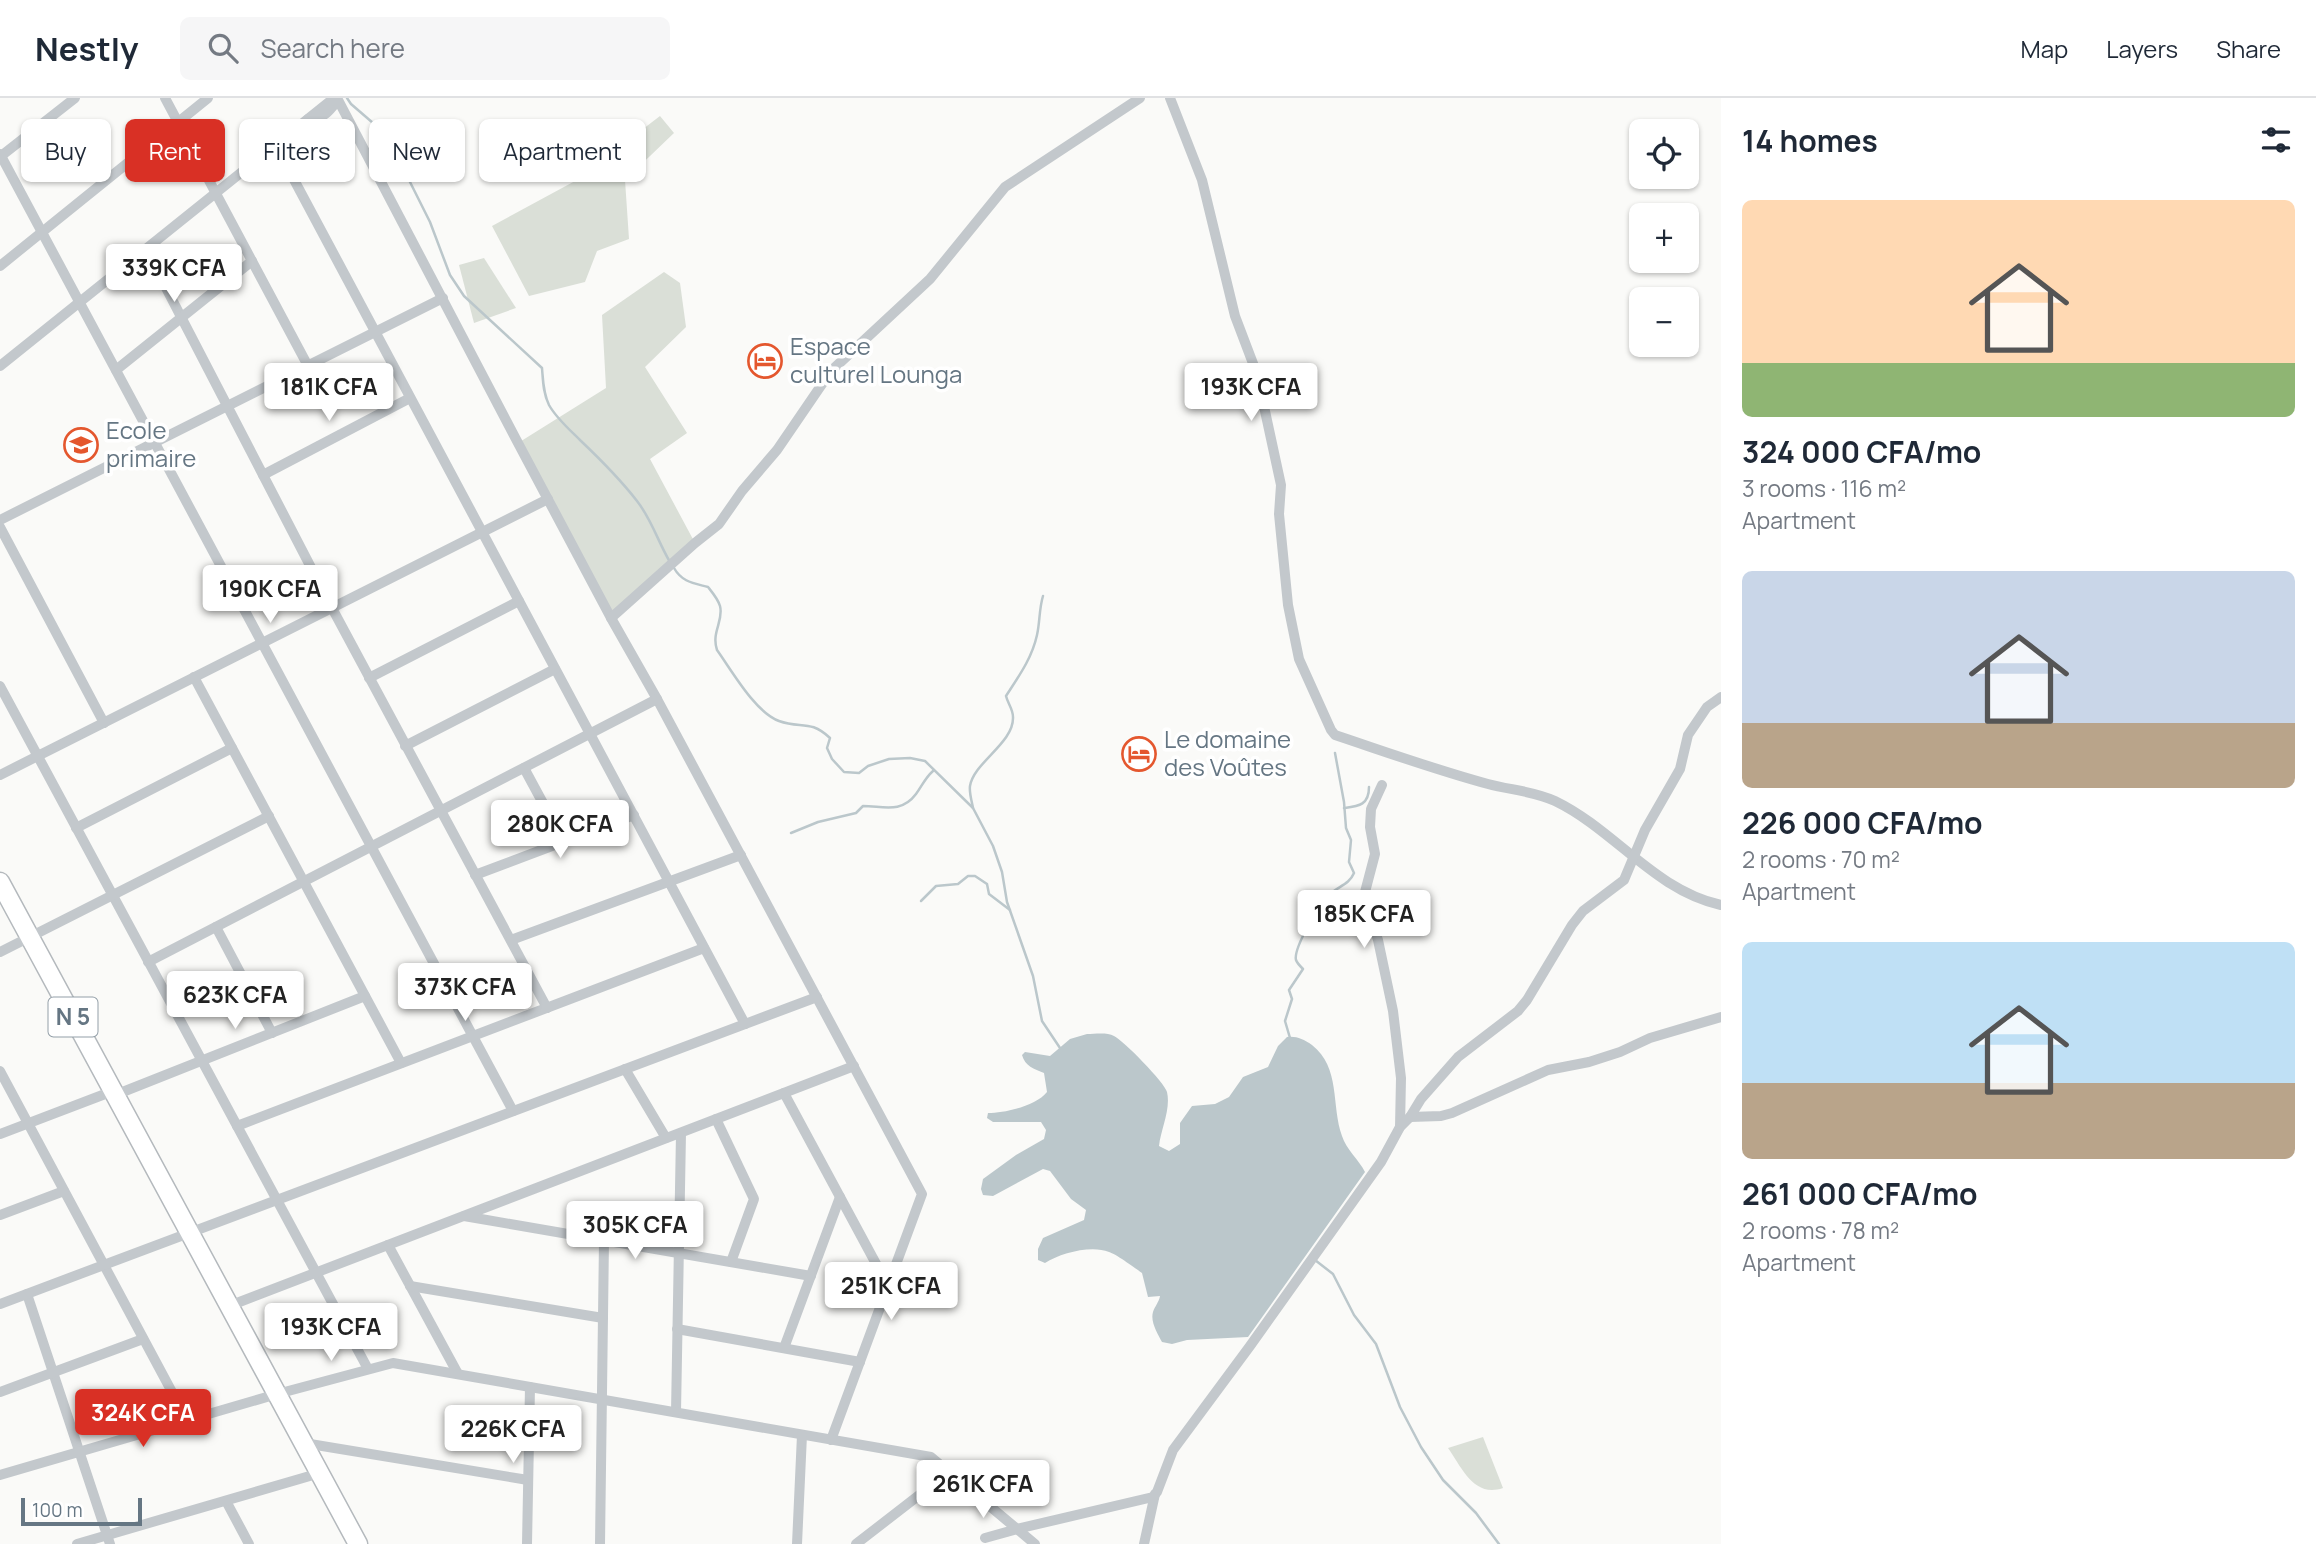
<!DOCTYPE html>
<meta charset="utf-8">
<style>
:root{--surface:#fff;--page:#f6f6f7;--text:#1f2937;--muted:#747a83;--line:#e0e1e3;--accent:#d93025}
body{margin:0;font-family:Manrope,sans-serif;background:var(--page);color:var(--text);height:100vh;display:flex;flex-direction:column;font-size:26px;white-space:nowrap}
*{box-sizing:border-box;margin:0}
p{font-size:23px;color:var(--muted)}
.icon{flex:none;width:38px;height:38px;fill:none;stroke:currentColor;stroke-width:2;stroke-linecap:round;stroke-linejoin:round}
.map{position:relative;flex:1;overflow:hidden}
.panel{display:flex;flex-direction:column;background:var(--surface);width:595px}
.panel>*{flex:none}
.hud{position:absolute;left:21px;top:21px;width:665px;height:63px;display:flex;gap:14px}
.fabs{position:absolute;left:1629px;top:21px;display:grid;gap:14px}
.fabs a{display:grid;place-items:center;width:70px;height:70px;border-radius:10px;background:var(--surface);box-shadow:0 2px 5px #0004;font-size:35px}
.scale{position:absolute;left:21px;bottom:18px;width:121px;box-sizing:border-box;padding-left:7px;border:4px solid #657683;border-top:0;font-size:19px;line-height:24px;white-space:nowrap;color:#657683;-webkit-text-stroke:5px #fff;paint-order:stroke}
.price{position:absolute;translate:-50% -60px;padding:0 16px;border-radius:7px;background:#fff;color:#222;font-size:23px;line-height:46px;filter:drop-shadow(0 2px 4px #0008)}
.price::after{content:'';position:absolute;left:50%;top:42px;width:21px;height:16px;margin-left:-10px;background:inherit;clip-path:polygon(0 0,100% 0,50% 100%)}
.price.on{background:var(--accent);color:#fff}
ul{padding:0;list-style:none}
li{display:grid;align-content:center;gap:14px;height:371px;padding:0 21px}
li span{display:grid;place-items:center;height:217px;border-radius:10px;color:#555}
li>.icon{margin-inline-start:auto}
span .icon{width:126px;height:126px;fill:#fffc;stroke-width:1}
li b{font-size:30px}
h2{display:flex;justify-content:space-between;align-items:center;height:84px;padding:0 21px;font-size:30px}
.chip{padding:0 24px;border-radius:10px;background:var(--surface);box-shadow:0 2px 5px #0004;font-size:24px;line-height:63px}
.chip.on{background:var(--accent);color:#fff}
header{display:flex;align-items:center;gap:42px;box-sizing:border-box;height:98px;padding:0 35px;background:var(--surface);border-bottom:2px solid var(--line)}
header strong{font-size:33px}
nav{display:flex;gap:38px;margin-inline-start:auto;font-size:24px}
.search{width:490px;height:63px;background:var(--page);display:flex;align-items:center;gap:18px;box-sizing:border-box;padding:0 24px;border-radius:10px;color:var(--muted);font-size:26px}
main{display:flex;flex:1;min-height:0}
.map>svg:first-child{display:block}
.green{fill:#dadfd7}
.water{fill:#bbc7cb}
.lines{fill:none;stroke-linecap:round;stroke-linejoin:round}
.stream{stroke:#bbc7cb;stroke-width:2.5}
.highway-casing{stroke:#b4b9bd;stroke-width:21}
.street{stroke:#c3c8cc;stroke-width:10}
.highway{stroke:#fff;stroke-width:18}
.labels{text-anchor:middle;stroke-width:7;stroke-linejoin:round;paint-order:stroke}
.shield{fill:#fff;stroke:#939fa8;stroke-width:2}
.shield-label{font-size:23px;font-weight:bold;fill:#657683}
.poi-label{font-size:24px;fill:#657683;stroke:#fff;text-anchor:start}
</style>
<header>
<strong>Nestly</strong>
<div class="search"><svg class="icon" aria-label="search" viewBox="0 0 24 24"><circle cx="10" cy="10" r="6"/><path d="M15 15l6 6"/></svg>Search here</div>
<nav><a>Map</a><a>Layers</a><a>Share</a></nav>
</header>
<main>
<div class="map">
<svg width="1721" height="1446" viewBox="0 0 1721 1446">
<rect width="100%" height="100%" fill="#fafaf8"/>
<g class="green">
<polygon points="660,18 674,35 625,82 629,141 597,153 585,184 529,198 492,128 575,83"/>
<polygon points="484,160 516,210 474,225 459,167"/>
<polygon points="664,174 680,185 686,229 645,269 687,335 650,361 695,445 611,520 518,345 606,290 602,217"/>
<path d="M 1483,1339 L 1503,1390 C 1474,1400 1462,1370 1448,1350 Z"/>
</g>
<path class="water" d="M 1087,936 C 1095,936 1107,934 1114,938 C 1123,942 1165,985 1167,994 C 1171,1011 1161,1031 1159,1048 L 1169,1053 L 1180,1046 L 1180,1025 L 1192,1008 L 1215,1006 L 1229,999 L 1243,979 L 1268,969 L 1278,948 L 1287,939 C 1297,938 1303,941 1312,947 C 1341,970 1331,1007 1342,1038 C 1346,1051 1359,1062 1365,1074 L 1248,1239 L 1187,1242 L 1172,1246 L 1162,1244 C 1158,1236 1150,1224 1153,1214 C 1155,1208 1159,1204 1160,1198 L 1148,1199 L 1142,1175 C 1135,1170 1116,1156 1109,1154 C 1091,1147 1061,1155 1045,1165 L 1038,1162 L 1038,1151 L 1043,1140 L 1084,1122 L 1086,1112 L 1071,1101 L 1050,1073 L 1043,1071 L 993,1098 L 983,1097 L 981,1091 L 983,1081 L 1016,1057 L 1044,1041 L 1046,1032 L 1041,1024 L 993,1024 L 987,1020 L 988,1015 C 1005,1015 1036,1008 1047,994 L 1044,975 C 1034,971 1025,968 1022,957 L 1025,954 L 1050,958 L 1070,941 Z"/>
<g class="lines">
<g class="stream">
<path d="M 347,0 L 351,6 L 373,25 L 398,60 L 430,124 L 450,177 L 464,198 L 542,270 C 543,282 543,295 549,307 C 556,320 571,333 581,343 C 601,362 620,381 637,403 C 652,422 658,444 670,464"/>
<path d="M 674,470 C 682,484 693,485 708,489 C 712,494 718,501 720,508 C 724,523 711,534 717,552 C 732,573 755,614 779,623 C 801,631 810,621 830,640 L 827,650 L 832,661 L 844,674 L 859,675 L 868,668 L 889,661 L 910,660 L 925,663 L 973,710 L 993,748 L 1002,774 L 1007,804 L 1033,878 L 1042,923 L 1060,950"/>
<path d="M 973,710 C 972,704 969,695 970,688 C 974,664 1014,645 1013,619 C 1013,611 1008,606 1006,598 C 1019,578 1032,560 1037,537 C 1040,524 1039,511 1043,498"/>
<path d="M 1344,710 C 1359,708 1369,707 1369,689"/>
<path d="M 791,735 L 818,724 L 856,715 L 863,708 C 883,708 901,716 916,696 C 922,688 925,680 933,673"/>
<polyline points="921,803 936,788 958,786 968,778 975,778 987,786 989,796 1010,812"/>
<path d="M 1290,940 L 1285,923 L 1292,901 L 1289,892 L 1303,871 C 1300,868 1297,865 1296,862 C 1293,851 1320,804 1329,797 C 1338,788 1349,787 1354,775 L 1349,764 L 1351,742 L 1346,730 L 1344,704 L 1335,655"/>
<polyline points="1315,1162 1333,1176 1354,1217 1376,1246 1400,1309 1421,1349 1443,1382 1476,1415 1499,1446"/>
</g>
<g class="highway-casing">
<polyline id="highway" points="0,784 358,1446"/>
</g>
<g class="street">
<polyline points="165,0 308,268"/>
<polyline points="337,0 518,345 611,520 657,601 922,1096 831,1342"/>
<path d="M 1170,0 L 1202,82 L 1235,218 L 1257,276 L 1281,387 L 1279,416 L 1288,507 L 1299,561 L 1331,632 L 1335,637 C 1386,654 1436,672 1488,686 C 1510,692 1534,693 1555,703 C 1615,732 1654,792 1721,807"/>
<path d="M 308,21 C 324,20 328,15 337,3"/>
<polyline points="276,48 745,926"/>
<polyline points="0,56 513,1013"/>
<polyline points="1,58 75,0"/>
<polyline points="0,168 208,0"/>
<polyline points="164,186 332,510 547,910"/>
<polyline points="0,268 334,0"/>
<polyline points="116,272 252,163"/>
<polyline points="263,377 410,300"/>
<polyline points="0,422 443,200"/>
<polyline points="0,429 104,625"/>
<polyline points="611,520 695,445 719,426 742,393 777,352 831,273 930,181 1005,89 1140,0"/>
<polyline points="194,579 401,965"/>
<polyline points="369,580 519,503"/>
<polyline points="0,588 368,1271"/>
<polyline points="405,648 555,571"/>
<polyline points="524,670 564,744"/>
<polyline points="0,677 548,401"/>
<polyline points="1382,687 1371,711 1370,729 1375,756 1365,794 1365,802 1378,842 1393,913 1401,980 1400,1029"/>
<polyline points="76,730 232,650"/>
<polyline points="475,777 634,717"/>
<polyline points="216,829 272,935"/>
<polyline points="511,842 741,757"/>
<polyline points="0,854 269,718"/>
<polyline points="148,864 657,601"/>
<polyline points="625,971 666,1040"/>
<polyline points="0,973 187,1322"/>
<polyline points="784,995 888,1188"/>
<polyline points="115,997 365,898"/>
<polyline points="1410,1019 1441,1018 1452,1015 1548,972 1589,964 1620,954 1650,940 1721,919"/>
<polyline points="716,1021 754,1101 731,1164"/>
<polyline points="237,1028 704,850"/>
<polyline points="0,1036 113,993"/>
<polyline points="0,1117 64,1093"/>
<polyline points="464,1118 811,1178"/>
<polyline points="388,1147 458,1276"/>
<polyline points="410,1188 603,1220"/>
<polyline points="27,1196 110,1446"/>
<polyline points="0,1206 817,899"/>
<polyline points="229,1208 854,968"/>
<polyline points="677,1231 860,1264"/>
<polyline points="784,1250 840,1099"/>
<polyline points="0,1294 143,1241"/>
<polyline points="676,1314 681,1035"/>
<polyline points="304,1345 528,1382"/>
<polyline points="0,1377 277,1296 393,1265 931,1359 1035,1446"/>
<polyline points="226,1403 249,1446"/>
<polyline points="985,1440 1017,1431 1153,1399 1157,1394 1173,1352 1250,1248 1381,1064 1400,1029 1410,1019 1421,1001 1458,959 1518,913 1527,902 1572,827 1583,813 1624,782 1645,732 1680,671 1688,637 1707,609 1721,599"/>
<polyline points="77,1446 320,1375"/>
<polyline points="527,1446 530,1289"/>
<polyline points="600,1446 604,1142"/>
<polyline points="797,1446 802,1337"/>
<polyline points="856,1446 949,1374"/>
<polyline points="1144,1446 1155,1396"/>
</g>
<use href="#highway" class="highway"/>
</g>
<defs>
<g id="hotel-ring" transform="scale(1.75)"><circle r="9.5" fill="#fff" stroke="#e4572e" stroke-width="1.5"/><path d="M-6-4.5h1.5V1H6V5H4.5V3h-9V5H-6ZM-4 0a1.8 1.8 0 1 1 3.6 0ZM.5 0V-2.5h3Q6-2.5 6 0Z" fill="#e4572e"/></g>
<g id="school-ring" transform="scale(1.75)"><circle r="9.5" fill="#fff" stroke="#e4572e" stroke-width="1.5"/><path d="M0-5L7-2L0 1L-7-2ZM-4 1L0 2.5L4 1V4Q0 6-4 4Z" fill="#e4572e"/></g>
</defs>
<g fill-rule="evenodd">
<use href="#hotel-ring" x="765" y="263"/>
<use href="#school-ring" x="81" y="347"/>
<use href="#hotel-ring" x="1139" y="656"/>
</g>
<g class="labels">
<rect class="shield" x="48.5" y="899.5" width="49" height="39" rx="5"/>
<g class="shield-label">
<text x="73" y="927">N 5</text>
</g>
<g class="poi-label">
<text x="790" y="257">Espace<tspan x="790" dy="28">culturel Lounga</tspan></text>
<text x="106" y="341">Ecole<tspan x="106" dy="28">primaire</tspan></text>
<text x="1164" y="650">Le domaine<tspan x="1164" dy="28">des Voûtes</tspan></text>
</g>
</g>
</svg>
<div class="fabs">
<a><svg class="icon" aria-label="locate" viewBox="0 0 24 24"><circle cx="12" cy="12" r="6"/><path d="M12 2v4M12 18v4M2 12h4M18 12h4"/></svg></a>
<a>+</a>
<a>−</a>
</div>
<div class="scale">100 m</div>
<b class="price" style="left:174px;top:206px">339K CFA</b>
<b class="price" style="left:329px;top:325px">181K CFA</b>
<b class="price" style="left:1251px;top:325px">193K CFA</b>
<b class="price" style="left:270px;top:527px">190K CFA</b>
<b class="price" style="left:560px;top:762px">280K CFA</b>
<b class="price" style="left:1364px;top:852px">185K CFA</b>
<b class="price" style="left:465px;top:925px">373K CFA</b>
<b class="price" style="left:235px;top:933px">623K CFA</b>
<b class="price" style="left:635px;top:1163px">305K CFA</b>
<b class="price" style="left:891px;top:1224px">251K CFA</b>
<b class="price" style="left:331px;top:1265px">193K CFA</b>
<b class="price on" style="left:143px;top:1351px">324K CFA</b>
<b class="price" style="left:513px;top:1367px">226K CFA</b>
<b class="price" style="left:983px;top:1422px">261K CFA</b>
<div class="hud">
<a class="chip">Buy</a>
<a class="chip on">Rent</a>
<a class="chip">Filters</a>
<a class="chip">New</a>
<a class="chip">Apartment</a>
</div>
</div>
<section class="panel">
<h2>14 homes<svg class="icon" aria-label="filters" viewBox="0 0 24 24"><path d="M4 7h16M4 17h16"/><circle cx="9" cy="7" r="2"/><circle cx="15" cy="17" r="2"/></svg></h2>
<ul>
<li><span style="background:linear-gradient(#ffd9b3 75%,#8fb573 0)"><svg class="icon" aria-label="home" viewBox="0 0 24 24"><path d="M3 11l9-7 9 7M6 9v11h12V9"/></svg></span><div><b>324 000 CFA/mo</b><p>3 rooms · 116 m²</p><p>Apartment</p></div></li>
<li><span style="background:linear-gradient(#c9d6e8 70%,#b9a48a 0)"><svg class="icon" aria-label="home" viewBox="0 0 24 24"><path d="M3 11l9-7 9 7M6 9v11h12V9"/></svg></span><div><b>226 000 CFA/mo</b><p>2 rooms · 70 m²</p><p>Apartment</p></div></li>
<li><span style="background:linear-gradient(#bfe0f5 65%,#b9a48a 0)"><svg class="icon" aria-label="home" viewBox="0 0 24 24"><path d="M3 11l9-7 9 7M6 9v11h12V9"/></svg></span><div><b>261 000 CFA/mo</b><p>2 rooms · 78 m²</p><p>Apartment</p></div></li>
</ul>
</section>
</main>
